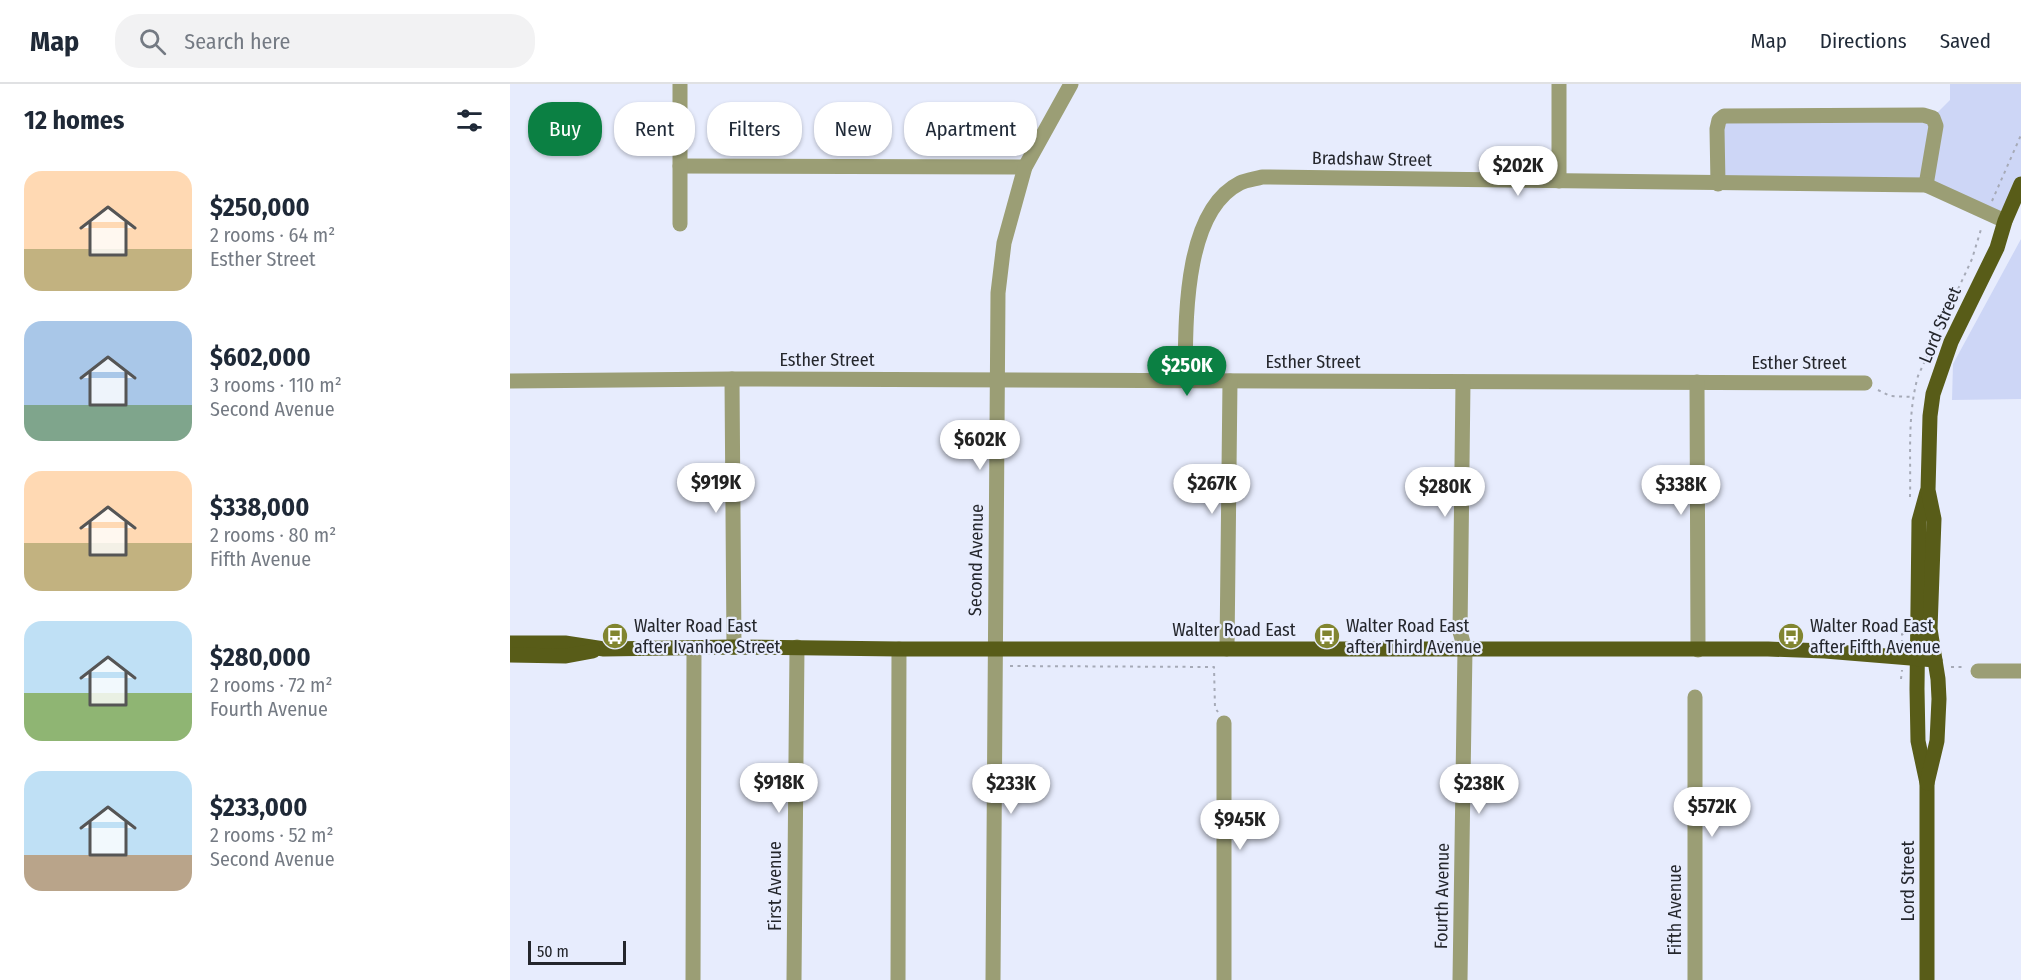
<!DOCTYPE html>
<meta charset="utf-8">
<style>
:root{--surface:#fff;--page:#f2f2f3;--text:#1f2937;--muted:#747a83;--line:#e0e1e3;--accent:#0b8043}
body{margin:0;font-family:"Fira Sans Condensed",sans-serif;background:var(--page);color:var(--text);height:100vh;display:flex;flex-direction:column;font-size:22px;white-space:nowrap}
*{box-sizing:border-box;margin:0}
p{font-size:20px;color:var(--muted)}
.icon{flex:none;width:33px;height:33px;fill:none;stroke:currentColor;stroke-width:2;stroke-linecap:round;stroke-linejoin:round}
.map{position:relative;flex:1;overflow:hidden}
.panel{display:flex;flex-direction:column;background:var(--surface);width:510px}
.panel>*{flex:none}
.hud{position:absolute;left:18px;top:18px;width:570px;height:54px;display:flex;gap:12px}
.scale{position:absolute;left:18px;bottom:15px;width:98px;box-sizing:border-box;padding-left:6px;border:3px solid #24262c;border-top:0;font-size:16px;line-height:21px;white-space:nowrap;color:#24262c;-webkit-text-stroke:4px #e7ecfd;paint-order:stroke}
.price{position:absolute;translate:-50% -51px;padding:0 14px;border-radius:21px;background:#fff;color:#222;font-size:20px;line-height:39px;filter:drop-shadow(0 2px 3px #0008)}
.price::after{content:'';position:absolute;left:50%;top:36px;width:18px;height:14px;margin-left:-9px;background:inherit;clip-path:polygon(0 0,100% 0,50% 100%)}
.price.on{background:var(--accent);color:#fff}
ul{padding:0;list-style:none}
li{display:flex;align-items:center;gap:18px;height:150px;padding:0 24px}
li span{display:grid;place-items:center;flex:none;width:168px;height:120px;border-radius:18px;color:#555}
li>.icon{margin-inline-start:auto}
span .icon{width:72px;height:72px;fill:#fffc;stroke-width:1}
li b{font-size:26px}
h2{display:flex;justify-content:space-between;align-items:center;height:72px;padding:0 24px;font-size:26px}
.pill{padding:0 21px;border-radius:24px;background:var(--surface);box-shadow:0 2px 4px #0004;font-size:21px;line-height:54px}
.pill.on{background:var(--accent);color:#fff}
header{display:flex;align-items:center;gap:36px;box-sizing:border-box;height:84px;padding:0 30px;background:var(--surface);border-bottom:2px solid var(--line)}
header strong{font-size:28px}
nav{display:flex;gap:33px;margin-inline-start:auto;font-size:21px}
.search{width:420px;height:54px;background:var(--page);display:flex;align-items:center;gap:15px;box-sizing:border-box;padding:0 21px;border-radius:24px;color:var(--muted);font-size:22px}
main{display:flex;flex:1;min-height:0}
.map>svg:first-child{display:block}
.green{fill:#cdd6f6}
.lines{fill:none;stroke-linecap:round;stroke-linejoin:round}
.path{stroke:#a6aab7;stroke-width:2;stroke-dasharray:3 4.5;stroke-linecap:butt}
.minor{stroke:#9b9e75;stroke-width:15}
.major{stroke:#585c18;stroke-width:15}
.labels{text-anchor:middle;stroke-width:4.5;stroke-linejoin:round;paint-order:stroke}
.street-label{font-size:18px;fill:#24262c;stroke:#e7ecfd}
.poi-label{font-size:18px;fill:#24262c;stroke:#e7ecfd;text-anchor:start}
</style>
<header>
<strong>Map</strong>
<div class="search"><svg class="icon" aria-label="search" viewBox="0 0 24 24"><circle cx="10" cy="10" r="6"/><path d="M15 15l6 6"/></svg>Search here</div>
<nav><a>Map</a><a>Directions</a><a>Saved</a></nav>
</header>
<main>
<section class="panel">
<h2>12 homes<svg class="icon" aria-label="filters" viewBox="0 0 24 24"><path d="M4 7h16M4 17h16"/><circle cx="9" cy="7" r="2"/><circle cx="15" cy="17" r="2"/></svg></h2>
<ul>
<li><span style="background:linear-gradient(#ffd9b3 65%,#c2b280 0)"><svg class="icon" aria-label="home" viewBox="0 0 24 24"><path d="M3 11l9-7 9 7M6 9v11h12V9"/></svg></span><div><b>$250,000</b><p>2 rooms · 64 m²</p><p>Esther Street</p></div></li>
<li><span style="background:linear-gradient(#a9c7e8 70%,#7fa58c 0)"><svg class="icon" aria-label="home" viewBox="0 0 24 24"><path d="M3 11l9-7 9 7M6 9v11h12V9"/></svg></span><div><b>$602,000</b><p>3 rooms · 110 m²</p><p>Second Avenue</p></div></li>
<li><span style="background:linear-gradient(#ffd9b3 60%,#c2b280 0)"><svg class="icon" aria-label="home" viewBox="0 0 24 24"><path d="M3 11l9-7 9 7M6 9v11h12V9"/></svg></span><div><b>$338,000</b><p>2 rooms · 80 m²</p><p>Fifth Avenue</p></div></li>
<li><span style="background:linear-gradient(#bfe0f5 60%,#8fb573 0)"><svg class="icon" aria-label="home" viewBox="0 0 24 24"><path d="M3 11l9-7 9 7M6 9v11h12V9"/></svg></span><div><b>$280,000</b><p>2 rooms · 72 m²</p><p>Fourth Avenue</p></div></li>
<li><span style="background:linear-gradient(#bfe0f5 70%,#b9a48a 0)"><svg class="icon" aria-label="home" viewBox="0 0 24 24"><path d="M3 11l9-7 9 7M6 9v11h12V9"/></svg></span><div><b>$233,000</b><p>2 rooms · 52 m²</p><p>Second Avenue</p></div></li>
</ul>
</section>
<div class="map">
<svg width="1511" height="896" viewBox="0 0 1511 896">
<rect width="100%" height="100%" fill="#e7ecfd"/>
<g class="green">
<polygon points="1440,0 1511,0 1511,100 1495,137 1416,101 1208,100 1209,36 1422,34 1440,16"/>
<polygon points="1511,155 1511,315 1442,316 1443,280"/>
</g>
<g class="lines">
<g class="path">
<polyline points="1482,117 1511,51"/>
<polyline points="1368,306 1380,312 1403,313"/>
<path d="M 1400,413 C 1401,372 1397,332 1408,292 L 1462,175 L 1472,142"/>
<polyline points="1392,559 1392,550 1394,550"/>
<polyline points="500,582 704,583 705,624 708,628"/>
<polyline points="1441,583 1456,583"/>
<polyline points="1391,595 1392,586"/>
</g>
<g class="minor">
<polyline points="170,82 515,83"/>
<polyline points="1049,97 1049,0"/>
<polyline points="1208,100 1207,45 1209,36 1214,32 1413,31 1423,34 1426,42 1416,101"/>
<polyline points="170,140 170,0"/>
<polyline points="222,295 224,563"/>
<polyline points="0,297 222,295 1355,299"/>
<path d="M 675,297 C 676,242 672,128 730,99 C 736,96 745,95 752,93 L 1416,101 L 1495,137"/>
<polyline points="1187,298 1188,566"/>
<polyline points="717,565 720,297"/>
<polyline points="1468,587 1511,587"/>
<polyline points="183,896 184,565"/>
<polyline points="284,896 287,563"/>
<polyline points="388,896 389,565"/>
<polyline points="483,896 488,209 494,159 515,83 561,0"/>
<polyline points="714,896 714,639"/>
<polyline points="950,896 955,565 950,548 953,298"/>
<polyline points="1185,896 1185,613"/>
</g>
<g class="major">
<polyline points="1417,408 1409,437 1407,605 1408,657 1417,699 1417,896"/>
<polyline points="0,559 55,559 94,565 224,563 389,565 1258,565 1315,567 1425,576"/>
<polyline points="0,571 56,572 83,567"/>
<polyline points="1417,699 1427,657 1429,615 1428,595 1420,545 1424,435 1418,406 1420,332 1423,310 1441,258 1487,164 1495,137 1511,100"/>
</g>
</g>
<defs>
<g id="bus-disc" transform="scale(1.35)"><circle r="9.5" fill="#818530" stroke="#e7ecfd"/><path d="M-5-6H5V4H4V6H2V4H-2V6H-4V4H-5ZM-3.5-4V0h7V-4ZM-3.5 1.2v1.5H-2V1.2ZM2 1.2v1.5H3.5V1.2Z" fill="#fff"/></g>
</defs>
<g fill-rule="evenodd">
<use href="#bus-disc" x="105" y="552"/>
<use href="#bus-disc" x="817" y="552"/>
<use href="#bus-disc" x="1281" y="552"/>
</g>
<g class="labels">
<g class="street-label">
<text transform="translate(862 75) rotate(1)" y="6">Bradshaw Street</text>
<text transform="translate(1430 241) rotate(-67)" y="6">Lord Street</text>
<text x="317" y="282">Esther Street</text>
<text x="803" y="284">Esther Street</text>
<text x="1289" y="285">Esther Street</text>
<text transform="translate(466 476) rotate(-89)" y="6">Second Avenue</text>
<text x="724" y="552">Walter Road East</text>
<text transform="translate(1398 797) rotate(-90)" y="6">Lord Street</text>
<text transform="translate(265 802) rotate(-90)" y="6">First Avenue</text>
<text transform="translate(932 812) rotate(-89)" y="6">Fourth Avenue</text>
<text transform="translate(1165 826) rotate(-90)" y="6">Fifth Avenue</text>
</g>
<g class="poi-label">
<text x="124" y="548">Walter Road East<tspan x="124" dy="21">after Ivanhoe Street</tspan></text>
<text x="836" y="548">Walter Road East<tspan x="836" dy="21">after Third Avenue</tspan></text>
<text x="1300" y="548">Walter Road East<tspan x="1300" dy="21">after Fifth Avenue</tspan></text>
</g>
</g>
</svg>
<div class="scale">50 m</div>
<b class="price" style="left:1008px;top:113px">$202K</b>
<b class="price on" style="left:677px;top:313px">$250K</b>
<b class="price" style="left:470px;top:387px">$602K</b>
<b class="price" style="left:206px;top:430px">$919K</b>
<b class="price" style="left:702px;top:431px">$267K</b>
<b class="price" style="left:1171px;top:432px">$338K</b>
<b class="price" style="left:935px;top:434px">$280K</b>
<b class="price" style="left:269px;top:730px">$918K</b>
<b class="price" style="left:501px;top:731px">$233K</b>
<b class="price" style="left:969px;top:731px">$238K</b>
<b class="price" style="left:1202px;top:754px">$572K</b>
<b class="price" style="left:730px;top:767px">$945K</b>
<div class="hud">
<a class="pill on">Buy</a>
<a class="pill">Rent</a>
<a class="pill">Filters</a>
<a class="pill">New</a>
<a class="pill">Apartment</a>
</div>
</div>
</main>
